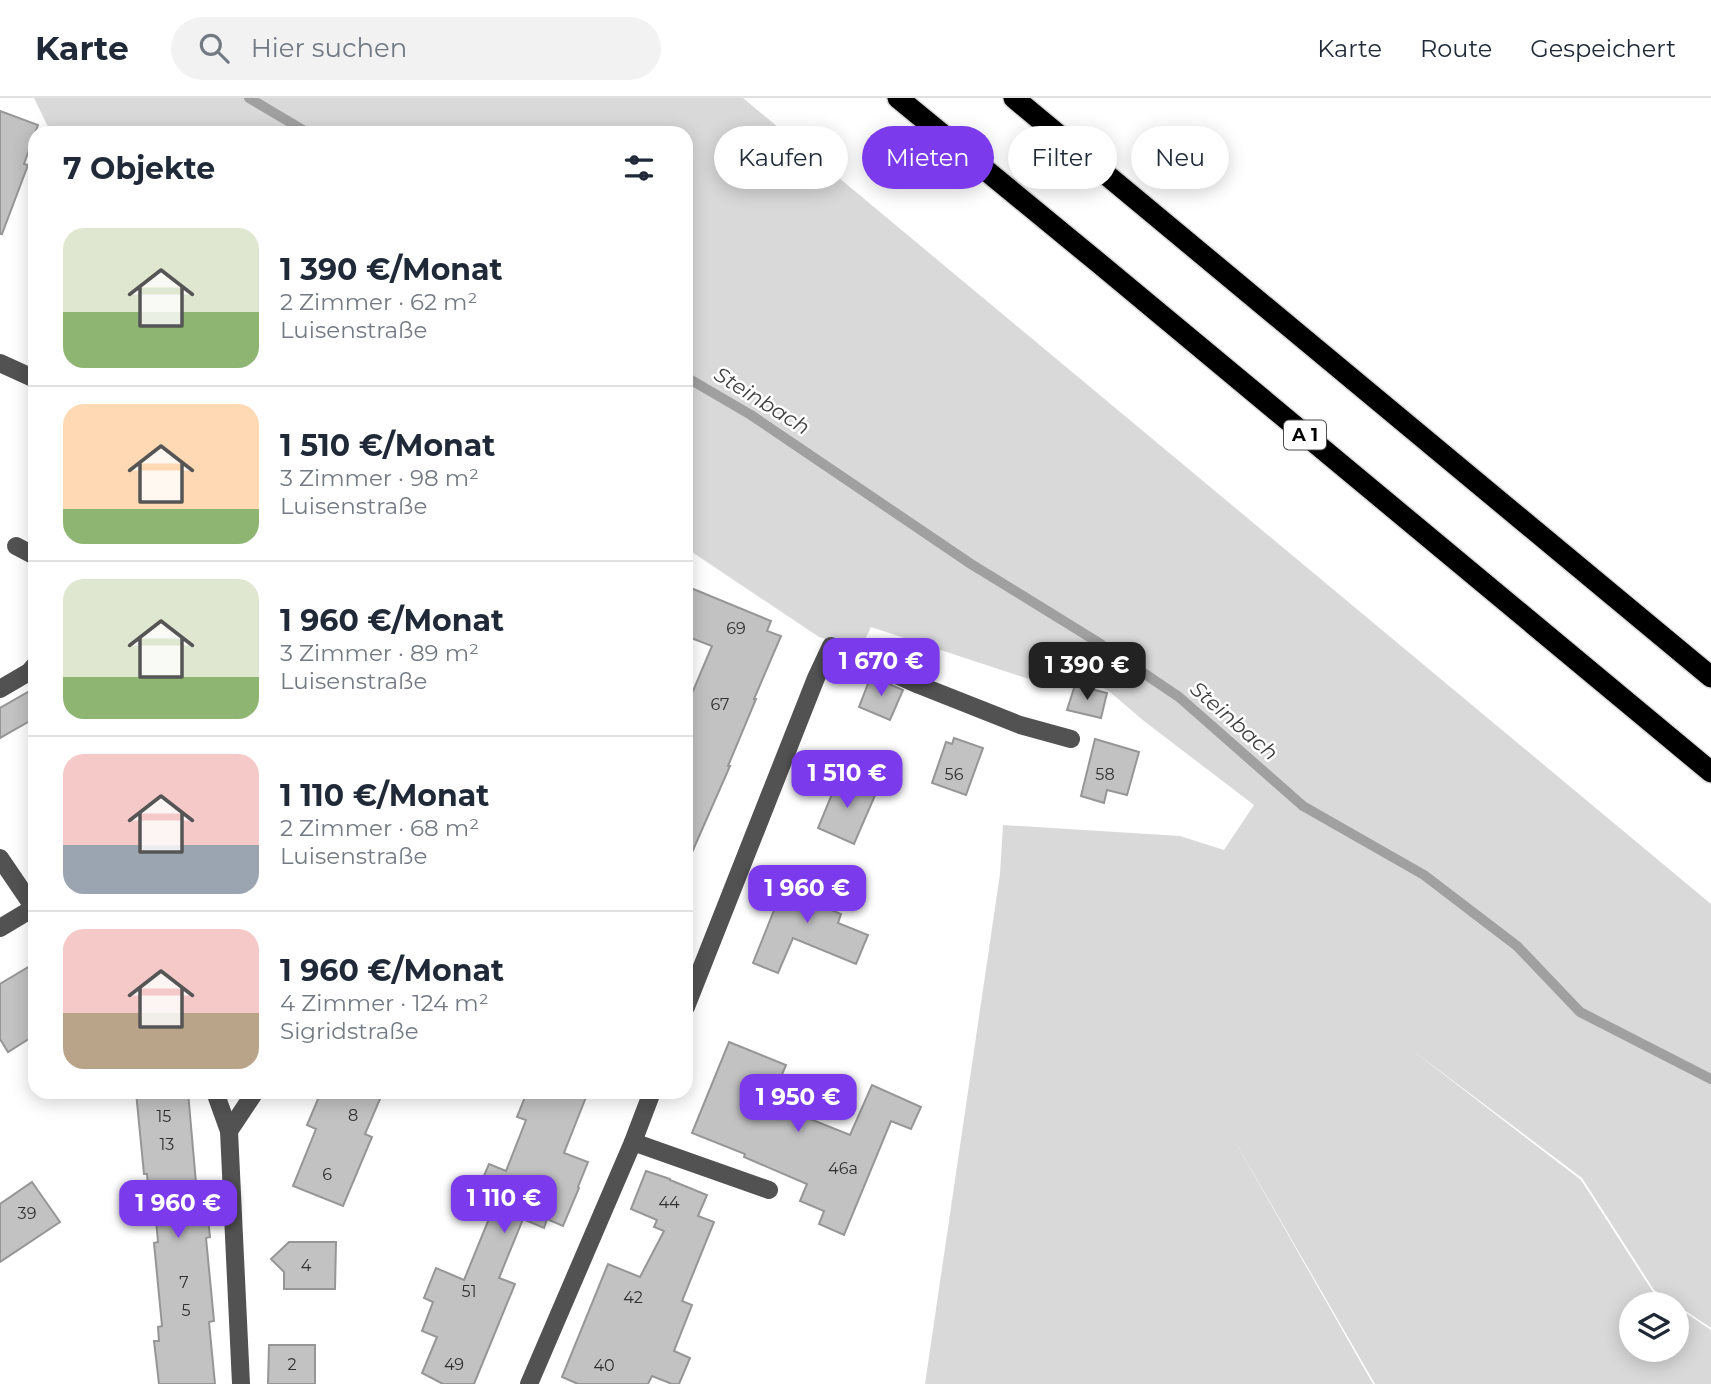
<!DOCTYPE html>
<html lang="de">
<meta charset="utf-8">
<style>
:root{--surface:#fff;--page:#f2f2f3;--text:#1f2937;--muted:#747a83;--line:#e0e1e3;--accent:#7c3aed}
body{margin:0;font-family:Montserrat,sans-serif;background:var(--page);color:var(--text);height:100vh;display:flex;flex-direction:column;font-size:26px;white-space:nowrap}
*{box-sizing:border-box;margin:0}
p{font-size:23px;color:var(--muted)}
.icon{flex:none;width:38px;height:38px;fill:none;stroke:currentColor;stroke-width:2;stroke-linecap:round;stroke-linejoin:round}
.map{position:relative;flex:1;overflow:hidden}
.drawer{position:absolute;left:28px;top:28px;width:665px;height:973px;display:flex;flex-direction:column;background:var(--surface);border-radius:21px;box-shadow:0 4px 18px #0003}
.drawer>*{flex:none}
.top-card{position:absolute;left:714px;top:28px;width:665px;height:63px;display:flex;gap:14px}
.fabs{position:absolute;left:1619px;top:1194px;display:grid;gap:14px}
.fabs a{display:grid;place-items:center;width:70px;height:70px;border-radius:50%;background:var(--surface);box-shadow:0 4px 18px #0003;font-size:35px}
.price{position:absolute;translate:-50% -60px;padding:0 16px;border-radius:14px;background:var(--accent);color:#fff;font-size:23px;line-height:46px;filter:drop-shadow(0 2px 4px #0008)}
.price::after{content:'';position:absolute;left:50%;top:42px;width:21px;height:16px;margin-left:-10px;background:inherit;clip-path:polygon(0 0,100% 0,50% 100%)}
.price.current{background:#222;color:#fff}
ul{padding:0;list-style:none}
li{display:flex;align-items:center;gap:21px;height:175px;padding:0 35px}
li+li{border-top:2px solid var(--line)}
li span{display:grid;place-items:center;flex:none;width:196px;height:140px;border-radius:21px;color:#555}
li>.icon{margin-inline-start:auto}
span .icon{width:84px;height:84px;fill:#fffc;stroke-width:1}
li b{font-size:30px}
h2{display:flex;justify-content:space-between;align-items:center;height:84px;padding:0 35px;font-size:30px}
.chip{padding:0 24px;border-radius:32px;background:var(--surface);box-shadow:0 4px 18px #0003;font-size:24px;line-height:63px}
.chip.current{background:var(--accent);color:#fff}
header{display:flex;align-items:center;gap:42px;box-sizing:border-box;height:98px;padding:0 35px;background:var(--surface);border-bottom:2px solid var(--line)}
header strong{font-size:33px}
nav{display:flex;gap:38px;margin-inline-start:auto;font-size:24px}
.search{width:490px;height:63px;background:var(--page);display:flex;align-items:center;gap:18px;box-sizing:border-box;padding:0 24px;border-radius:38px;color:var(--muted);font-size:26px}
.map>svg:first-child{display:block}
.green{fill:#d9d9d9}
.lines{fill:none;stroke-linecap:round;stroke-linejoin:round}
.stream{stroke:#a0a0a0;stroke-width:10}
.building{fill:#c2c2c2;stroke:#969696;stroke-width:2}
.highway-casing{stroke:#dbdbdb;stroke-width:24}
.minor{stroke:#525252;stroke-width:18}
.highway{stroke:#000;stroke-width:21}
.labels{text-anchor:middle;stroke-width:5;stroke-linejoin:round;paint-order:stroke}
.number-label{font-size:16px;fill:#303030}
.shield{fill:#fff;stroke:#4c4c4c;stroke-width:2}
.shield-label{font-size:18px;font-weight:bold;fill:#000}
.water-label{font-size:21px;font-style:italic;fill:#414141;stroke:#fff}
</style>
<header>
<strong>Karte</strong>
<div class="search"><svg class="icon" aria-label="search" viewBox="0 0 24 24"><circle cx="10" cy="10" r="6"/><path d="M15 15l6 6"/></svg>Hier suchen</div>
<nav><a>Karte</a><a>Route</a><a>Gespeichert</a></nav>
</header>
<div class="map">
<svg width="1711" height="1286" viewBox="0 0 1711 1286">
<rect width="100%" height="100%" fill="#fff"/>
<polygon class="green" points="34,0 743,0 1711,806 1711,1230 1677,1207 1676,1206 1674,1206 1654,1192 1582,1080 1408,949 1581,1082 1653,1194 1671,1206 1631,1206 1631,1251 1676,1251 1677,1209 1711,1232 1711,1286 1375,1286 1229,1033 1373,1286 925,1286 1000,776 1003,727 1180,738 1224,752 1254,707 1144,623 1110,594 1045,558 1035,583 871,529 860,552 819,539 686,450 686,35 51,35"/>
<g class="lines">
<g class="stream">
<polyline points="249,0 308,35"/>
<polyline points="686,279 751,317 971,466 1096,543 1179,599 1303,708 1424,777 1517,848 1580,914 1711,981"/>
</g>
</g>
<g class="building">
<polygon points="0,13 38,27 24,66 28,67 2,136 0,136"/>
<polygon points="686,488 771,523 767,533 781,538 754,601 756,601 728,668 730,668 686,768 686,590 693,593 712,548 686,538"/>
<polygon points="871,578 903,592 890,622 859,609"/>
<polygon points="1075,587 1107,595 1101,620 1067,612"/>
<polygon points="35,590 35,620 0,640 0,610"/>
<polygon points="954,640 983,650 966,697 932,685 946,644 952,646"/>
<polygon points="1095,641 1139,654 1127,697 1107,692 1104,705 1081,698"/>
<polygon points="839,679 876,695 854,746 818,730"/>
<polygon points="790,772 832,790 824,809 841,816 838,825 868,837 856,866 793,840 778,875 753,865"/>
<polygon points="35,865 35,937 8,954 0,941 0,886"/>
<polygon points="729,944 786,967 770,1005 850,1037 872,987 921,1009 911,1031 891,1023 844,1137 819,1126 824,1113 800,1103 807,1086 744,1059 745,1056 692,1035"/>
<polygon points="136,994 188,994 196,1085 204,1084 210,1139 206,1140 214,1223 209,1224 215,1286 159,1286 154,1243 159,1243 158,1229 162,1228 154,1145 158,1144 153,1089 148,1089 147,1076 144,1076"/>
<polygon points="321,994 383,994 365,1036 372,1039 343,1108 293,1088 316,1031 307,1027"/>
<polygon points="527,994 588,994 564,1055 588,1064 578,1089 579,1090 563,1128 547,1121 544,1130 523,1121 499,1180 515,1186 474,1286 443,1286 422,1275 437,1239 422,1233 433,1204 424,1200 436,1170 464,1182 493,1111 473,1103 489,1066 506,1073 526,1022 517,1019"/>
<polygon points="646,1073 670,1081 670,1082 707,1097 698,1118 714,1124 682,1203 692,1207 674,1253 690,1260 679,1286 672,1286 652,1278 648,1286 578,1286 562,1279 608,1166 640,1179 664,1133 654,1129 657,1122 631,1111"/>
<polygon points="32,1084 60,1124 0,1164 0,1106"/>
<polygon points="289,1144 336,1144 335,1191 284,1191 284,1174 271,1161"/>
<polygon points="269,1247 315,1247 315,1286 268,1286"/>
</g>
<g class="lines">
<g class="highway-casing">
<g id="highway">
<polyline points="898,0 1100,166 1711,674"/>
<polyline points="1014,0 1711,579"/>
</g>
</g>
<g class="minor">
<polyline points="0,265 35,281"/>
<polyline points="16,448 35,458"/>
<polyline points="0,591 29,574 35,567"/>
<polyline points="0,760 34,810"/>
<polyline points="0,830 35,809"/>
<polyline points="686,909 816,580 831,548 919,587 1020,627 1071,641"/>
<polyline points="215,994 229,1033 241,1286"/>
<polyline points="229,1033 255,994"/>
<polyline points="633,1044 769,1092"/>
<polyline points="529,1286 633,1044 652,994"/>
</g>
<use href="#highway" class="highway"/>
</g>
<g class="labels">
<g class="number-label">
<text x="736" y="536">69</text>
<text x="720" y="612">67</text>
<text x="954" y="682">56</text>
<text x="1105" y="682">58</text>
<text x="353" y="1023">8</text>
<text x="164" y="1024">15</text>
<text x="167" y="1052">13</text>
<text x="843" y="1076">46a</text>
<text x="327" y="1082">6</text>
<text x="669" y="1110">44</text>
<text x="27" y="1121">39</text>
<text x="306" y="1173">4</text>
<text x="184" y="1190">7</text>
<text x="469" y="1199">51</text>
<text x="633" y="1205">42</text>
<text x="186" y="1218">5</text>
<text x="292" y="1272">2</text>
<text x="454" y="1272">49</text>
<text x="604" y="1273">40</text>
</g>
<rect class="shield" x="1284" y="322.5" width="42" height="29" rx="5"/>
<g class="shield-label">
<text x="1305" y="343">A 1</text>
</g>
<g class="water-label">
<text transform="translate(762 303) rotate(32)" y="7">Steinbach</text>
<text transform="translate(1234 623) rotate(41)" y="7">Steinbach</text>
</g>
</g>
</svg>
<div class="fabs">
<a><svg class="icon" aria-label="layers" viewBox="0 0 24 24"><path d="M12 4l9 5-9 5-9-5zM3 14l9 5 9-5"/></svg></a>
</div>
<b class="price" style="left:881px;top:600px">1 670 €</b>
<b class="price current" style="left:1087px;top:604px">1 390 €</b>
<b class="price" style="left:847px;top:712px">1 510 €</b>
<b class="price" style="left:807px;top:827px">1 960 €</b>
<b class="price" style="left:798px;top:1036px">1 950 €</b>
<b class="price" style="left:504px;top:1137px">1 110 €</b>
<b class="price" style="left:178px;top:1142px">1 960 €</b>
<div class="top-card">
<a class="chip">Kaufen</a>
<a class="chip current">Mieten</a>
<a class="chip">Filter</a>
<a class="chip">Neu</a>
</div>
<section class="drawer">
<h2>7 Objekte<svg class="icon" aria-label="filters" viewBox="0 0 24 24"><path d="M4 7h16M4 17h16"/><circle cx="9" cy="7" r="2"/><circle cx="15" cy="17" r="2"/></svg></h2>
<ul>
<li><span style="background:linear-gradient(#dfe7d0 60%,#8fb573 0)"><svg class="icon" aria-label="home" viewBox="0 0 24 24"><path d="M3 11l9-7 9 7M6 9v11h12V9"/></svg></span><div><b>1 390 €/Monat</b><p>2 Zimmer · 62 m²</p><p>Luisenstraße</p></div></li>
<li><span style="background:linear-gradient(#ffd9b3 75%,#8fb573 0)"><svg class="icon" aria-label="home" viewBox="0 0 24 24"><path d="M3 11l9-7 9 7M6 9v11h12V9"/></svg></span><div><b>1 510 €/Monat</b><p>3 Zimmer · 98 m²</p><p>Luisenstraße</p></div></li>
<li><span style="background:linear-gradient(#dfe7d0 70%,#8fb573 0)"><svg class="icon" aria-label="home" viewBox="0 0 24 24"><path d="M3 11l9-7 9 7M6 9v11h12V9"/></svg></span><div><b>1 960 €/Monat</b><p>3 Zimmer · 89 m²</p><p>Luisenstraße</p></div></li>
<li><span style="background:linear-gradient(#f6c9c9 65%,#9aa5b1 0)"><svg class="icon" aria-label="home" viewBox="0 0 24 24"><path d="M3 11l9-7 9 7M6 9v11h12V9"/></svg></span><div><b>1 110 €/Monat</b><p>2 Zimmer · 68 m²</p><p>Luisenstraße</p></div></li>
<li><span style="background:linear-gradient(#f6c9c9 60%,#b9a48a 0)"><svg class="icon" aria-label="home" viewBox="0 0 24 24"><path d="M3 11l9-7 9 7M6 9v11h12V9"/></svg></span><div><b>1 960 €/Monat</b><p>4 Zimmer · 124 m²</p><p>Sigridstraße</p></div></li>
</ul>
</section>
</div>
